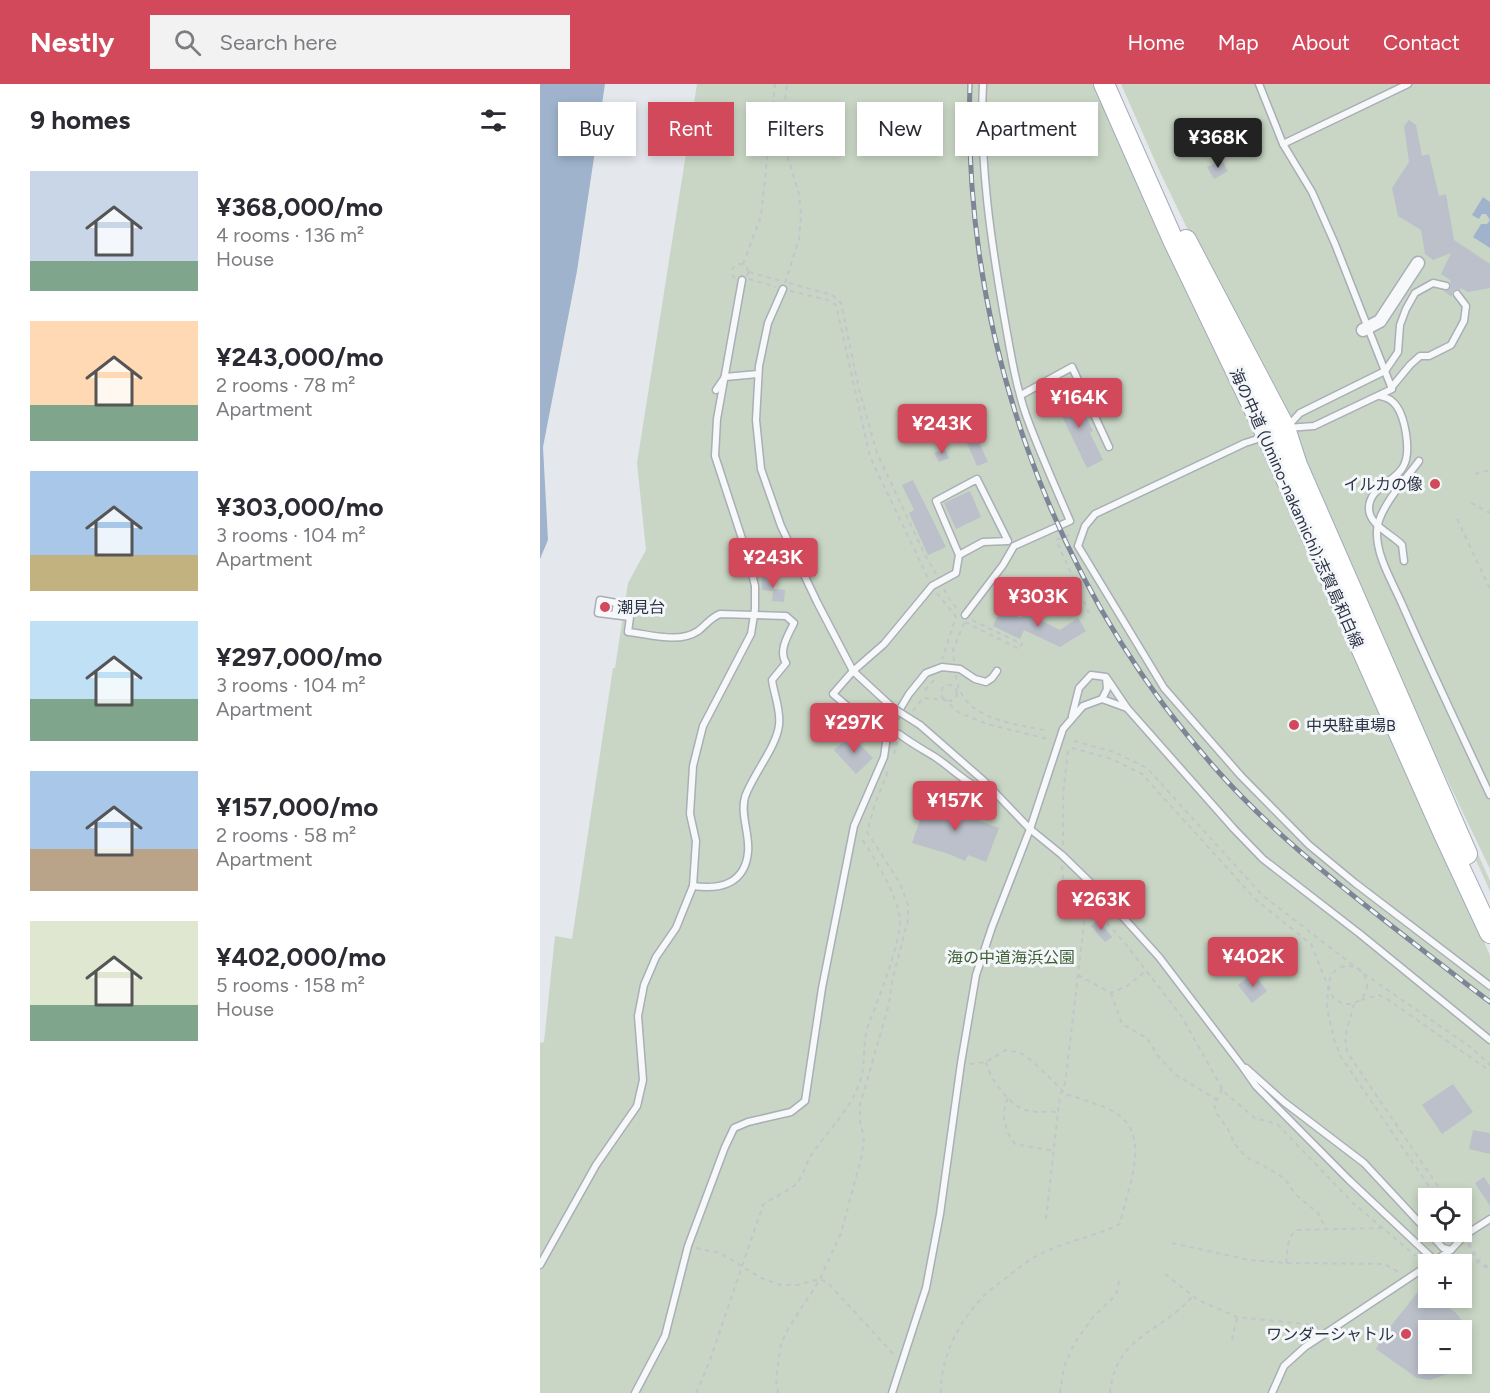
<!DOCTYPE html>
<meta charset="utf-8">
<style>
:root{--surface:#fff;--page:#f2f2f3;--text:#2b2b33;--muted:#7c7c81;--accent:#d1495b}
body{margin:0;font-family:Figtree,"Noto Sans JP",sans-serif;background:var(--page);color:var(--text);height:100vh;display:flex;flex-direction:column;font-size:22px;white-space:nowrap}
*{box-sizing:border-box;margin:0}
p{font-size:20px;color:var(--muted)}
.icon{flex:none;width:33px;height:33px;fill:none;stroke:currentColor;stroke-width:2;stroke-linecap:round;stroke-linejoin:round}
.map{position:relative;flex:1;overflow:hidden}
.drawer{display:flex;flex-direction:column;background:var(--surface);width:540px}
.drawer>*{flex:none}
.top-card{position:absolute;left:18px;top:18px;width:570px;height:54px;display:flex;gap:12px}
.controls{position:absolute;left:878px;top:1104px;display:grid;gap:12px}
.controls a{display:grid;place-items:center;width:54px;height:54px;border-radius:0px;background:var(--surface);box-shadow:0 3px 9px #0003;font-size:30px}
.price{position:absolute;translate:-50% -51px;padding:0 14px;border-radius:6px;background:var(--accent);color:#fff;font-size:20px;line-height:39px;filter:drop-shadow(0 2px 3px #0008)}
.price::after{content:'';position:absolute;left:50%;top:36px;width:18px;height:14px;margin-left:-9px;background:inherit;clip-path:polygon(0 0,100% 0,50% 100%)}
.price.active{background:#222;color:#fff}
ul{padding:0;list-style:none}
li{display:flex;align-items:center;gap:18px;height:150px;padding:0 30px}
li span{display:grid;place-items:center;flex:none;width:168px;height:120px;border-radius:0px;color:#555}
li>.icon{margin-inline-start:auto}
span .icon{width:72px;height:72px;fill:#fffc;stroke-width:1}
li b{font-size:26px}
h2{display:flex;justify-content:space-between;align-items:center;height:72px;padding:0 30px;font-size:26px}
.pill{padding:0 21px;border-radius:0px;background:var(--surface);box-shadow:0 3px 9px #0003;font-size:21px;line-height:54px}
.pill.active{background:var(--accent);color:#fff}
header{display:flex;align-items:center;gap:36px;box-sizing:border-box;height:84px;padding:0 30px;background:var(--accent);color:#fff}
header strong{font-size:28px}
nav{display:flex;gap:33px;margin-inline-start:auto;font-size:21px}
.search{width:420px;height:54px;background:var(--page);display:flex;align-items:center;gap:15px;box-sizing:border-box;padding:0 21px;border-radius:0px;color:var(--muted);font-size:22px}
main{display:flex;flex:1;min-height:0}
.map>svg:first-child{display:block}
.green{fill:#c9d6c5;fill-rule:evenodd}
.water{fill:#9fb4cc}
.building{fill:#bbc0ca}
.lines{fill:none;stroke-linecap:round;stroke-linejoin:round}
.lane-casing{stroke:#a9aeb7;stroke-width:9}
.street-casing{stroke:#a9aeb7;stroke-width:15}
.primary-casing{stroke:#a3abb8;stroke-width:22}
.path{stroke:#c2c5cb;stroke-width:2;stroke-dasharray:4.5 4.5;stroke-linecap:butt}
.lane{stroke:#f7f8fa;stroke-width:6}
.street{stroke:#f7f8fa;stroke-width:12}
.primary{stroke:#fff;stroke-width:20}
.rail-casing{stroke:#7d8696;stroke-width:5}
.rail{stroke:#f4f6f9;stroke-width:3;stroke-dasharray:9;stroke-linecap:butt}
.lane-bridge-casing{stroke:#a9aeb7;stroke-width:9;stroke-linecap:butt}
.lane-bridge{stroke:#f7f8fa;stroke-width:6}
.poi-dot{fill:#d1495b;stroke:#f4f6f9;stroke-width:2}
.labels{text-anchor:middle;stroke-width:6;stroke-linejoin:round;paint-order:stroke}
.poi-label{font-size:16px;fill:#2b3445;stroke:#f4f6f9;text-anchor:end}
.street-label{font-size:16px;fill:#2b3445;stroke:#f4f6f9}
.park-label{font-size:16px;fill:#3f6138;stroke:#f4f6f9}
</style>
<header>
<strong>Nestly</strong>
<div class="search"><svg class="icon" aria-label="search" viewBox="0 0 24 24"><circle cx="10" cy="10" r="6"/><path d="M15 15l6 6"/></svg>Search here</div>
<nav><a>Home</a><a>Map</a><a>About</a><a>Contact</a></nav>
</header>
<main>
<section class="drawer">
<h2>9 homes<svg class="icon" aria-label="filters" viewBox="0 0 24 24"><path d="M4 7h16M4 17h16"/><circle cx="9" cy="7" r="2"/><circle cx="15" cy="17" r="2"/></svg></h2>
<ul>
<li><span style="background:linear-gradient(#c9d6e8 75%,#7fa58c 0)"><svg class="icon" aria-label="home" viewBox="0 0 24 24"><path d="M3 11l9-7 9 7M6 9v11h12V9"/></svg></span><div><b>¥368,000/mo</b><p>4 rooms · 136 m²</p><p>House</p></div></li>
<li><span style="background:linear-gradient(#ffd9b3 70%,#7fa58c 0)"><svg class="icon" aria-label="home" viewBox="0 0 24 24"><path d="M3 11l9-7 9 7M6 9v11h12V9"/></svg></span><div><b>¥243,000/mo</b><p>2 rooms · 78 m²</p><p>Apartment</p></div></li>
<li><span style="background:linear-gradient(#a9c7e8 70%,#c2b280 0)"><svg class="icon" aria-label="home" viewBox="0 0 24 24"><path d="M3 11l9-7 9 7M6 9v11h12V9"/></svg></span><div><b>¥303,000/mo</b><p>3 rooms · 104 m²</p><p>Apartment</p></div></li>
<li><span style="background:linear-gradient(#bfe0f5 65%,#7fa58c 0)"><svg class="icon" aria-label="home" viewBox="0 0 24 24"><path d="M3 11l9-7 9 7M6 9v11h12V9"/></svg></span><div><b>¥297,000/mo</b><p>3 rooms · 104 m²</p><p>Apartment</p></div></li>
<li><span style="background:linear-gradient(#a9c7e8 65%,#b9a48a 0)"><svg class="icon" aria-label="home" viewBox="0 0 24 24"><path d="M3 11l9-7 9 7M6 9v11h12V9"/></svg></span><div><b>¥157,000/mo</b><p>2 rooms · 58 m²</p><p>Apartment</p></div></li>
<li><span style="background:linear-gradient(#dfe7d0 70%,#7fa58c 0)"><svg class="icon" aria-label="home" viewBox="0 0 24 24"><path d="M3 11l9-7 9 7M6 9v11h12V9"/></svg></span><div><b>¥402,000/mo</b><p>5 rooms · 158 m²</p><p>House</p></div></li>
</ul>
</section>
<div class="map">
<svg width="950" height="1309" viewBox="0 0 950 1309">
<rect width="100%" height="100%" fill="#e4e7ec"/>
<g class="green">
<path d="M 157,0 L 558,0 L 707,325 L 822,591 L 950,871 L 950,1309 L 0,1309 L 0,959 L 4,958 L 15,852 L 32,855 L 73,584 L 75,584 L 88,499 L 106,466 L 97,379 ZM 888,1114 L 921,1114 L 921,1148 L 888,1148 ZM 888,1180 L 921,1180 L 921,1214 L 888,1214 ZM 888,1246 L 921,1246 L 921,1280 L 888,1280 Z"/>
<polygon points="581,0 950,0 950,785 873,624 950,797 950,807 676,204 619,86"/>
</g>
<g class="water">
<polygon points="0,0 65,0 37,187 3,363 8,456 0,475"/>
<polygon points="943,113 950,118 950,164 933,153 941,140 947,140 950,136 946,130 942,130 939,135 932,131"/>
</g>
<g class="building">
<polygon points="869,36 876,41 882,72 889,70 899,112 906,110 914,156 950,180 950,204 928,208 921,204 920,206 916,205 912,207 912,213 904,207 909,206 911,203 910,196 901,190 911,169 893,176 885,170 881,146 858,132 852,104 869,78 864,42"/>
<polygon points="682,76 688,87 674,95 667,83"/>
<polygon points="534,308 553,347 550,349 563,376 547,384 515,318"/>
<polygon points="433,345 448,378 437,382 423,350"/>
<polygon points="404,364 409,374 399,378 394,369"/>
<polygon points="373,396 406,463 388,471 369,429 374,426 362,401"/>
<polygon points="430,407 441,433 416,445 404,419"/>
<polygon points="222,493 234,493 234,505 245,506 244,518 232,517 233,507 222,506"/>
<polygon points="461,525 481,534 484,528 520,546 538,534 546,547 520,563 484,546 480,555 453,542"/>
<polygon points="311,651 333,674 316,690 294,666"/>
<polygon points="421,715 429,719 424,731 459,744 446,778 428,771 425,777 409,770 372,759 386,718 416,726"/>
<polygon points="558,836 572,853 565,858 551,842"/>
<polygon points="713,889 727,907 712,919 698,901"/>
<polygon points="913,1000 933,1028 902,1050 882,1021"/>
<polygon points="933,1046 950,1049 950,1070 929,1065"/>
<polygon points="944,1093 950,1102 950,1122 935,1099"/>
<polygon points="881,1204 888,1208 888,1214 896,1214 916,1229 923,1238 926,1246 888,1246 888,1280 921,1280 908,1290 890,1296 877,1294 836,1265 842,1253"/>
</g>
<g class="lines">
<g class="lane-casing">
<g id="lane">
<polyline points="719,0 743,60 772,108 795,160 852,305 774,342 747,344"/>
<polyline points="743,60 868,0"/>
<polyline points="243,205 228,239 219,282 216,336 221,385 241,442 277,518 313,587 353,624"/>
<polyline points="851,304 870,281 880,272 889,272 911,261 924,237 926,222 917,210"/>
<polyline points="176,306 185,293 218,290"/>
<polyline points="481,311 532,283 569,363"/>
<path d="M 840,312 C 845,313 849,314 853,318 C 865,329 872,368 863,383 C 855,398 828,404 829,425 C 829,441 853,451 862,461 L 864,477"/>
<polyline points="748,342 760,329 845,287 858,268 860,241 866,225 875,209 893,199 906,202"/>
<polyline points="724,353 705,359 555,430 545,442 538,462 624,604 701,692 769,761 815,799 950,902"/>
<path d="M 879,377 C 866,395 838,424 837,447 C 836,472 852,497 862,520 C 890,584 920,647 950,711"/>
<path d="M 75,531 L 77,519 L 60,516 L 58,529 L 90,533 L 88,548 C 109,550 139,560 158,547 C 166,541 170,534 180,530 L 246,532 L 254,539 C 248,551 238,567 246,579 L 232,596 C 234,611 241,626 239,641 C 237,662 212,692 205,713 C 200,730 210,751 208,768 C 205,800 180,806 153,802"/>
<path d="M 425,531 L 463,481 L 474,462 L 530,437 C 515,402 499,367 486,331 C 475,299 470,265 464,232 C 451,157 439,77 443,0"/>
<polyline points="562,615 567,605 566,594"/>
<polyline points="314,628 293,610 313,587 344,560 392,502 416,489 419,471 396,417 437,395 468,457 443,458 419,471"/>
<polyline points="532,632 539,604 551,591 566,593 587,624 694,745 723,775 820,850 950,956"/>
<polyline points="380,641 444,697 490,745 522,771 563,811 619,873 702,982 716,1002 809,1096 891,1173 895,1176"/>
<path d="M 359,650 C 371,659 382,665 395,673 C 415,686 430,705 455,709"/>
<polyline points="706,984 744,1018 824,1079 903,1164 911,1166"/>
<polyline points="0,1181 56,1081 97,1022 103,996 98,932 104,901 116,873 136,844 153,802 156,757 150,730 153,682 163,642 211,550 215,525 215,502 208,473 175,372 177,335 202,196"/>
<polyline points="95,1309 125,1252 148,1162 185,1063 194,1044 208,1038 251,1028 265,1017 282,904 314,742 344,673 348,645 369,610 386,589 402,583 420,585 435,595 446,598 452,594 457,587"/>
<polyline points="352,1309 386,1204 400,1130 421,979 436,891 452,843 490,745 523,645 543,622 562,615 587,624"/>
<polyline points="732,1309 744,1282 765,1263 911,1166 925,1151 950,1135"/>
</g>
</g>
<g class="street-casing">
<polyline id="street" points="823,246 840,237 878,179"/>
</g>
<g class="primary-casing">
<g id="primary">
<polyline points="564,0 633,156 727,352 903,748 950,849"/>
<polyline points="646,156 745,344 757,381 927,770"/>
</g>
</g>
<g class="path">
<circle cx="200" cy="188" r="8"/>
<polyline points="203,180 221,132 235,0"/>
<polyline points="209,188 241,197"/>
<polyline points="209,195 236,203"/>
<polyline points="245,199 259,155 261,132 259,110 241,51 247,0"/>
<polyline points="249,199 292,211 301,219 319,305 337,369 384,469 396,490"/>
<polyline points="250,207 288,216 296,221 330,373 388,494"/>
<polyline points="935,390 950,386"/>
<polyline points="931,419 950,429"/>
<polyline points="917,435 950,505"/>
<polyline points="529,451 516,456 549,529"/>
<polyline points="404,505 411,518 418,525"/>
<polyline points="397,509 416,533 402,575"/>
<polyline points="425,538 479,565 482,560 432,536"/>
<polyline points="414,577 413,566 424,539"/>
<path d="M 416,591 C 420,636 473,639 508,647"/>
<circle cx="409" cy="609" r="8"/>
<polyline points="385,606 395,595"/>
<polyline points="373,627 383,614 405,616 418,628 447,640 508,655"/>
<polyline points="534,657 574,668 607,684 722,811 823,889 929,962 950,981"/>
<polyline points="532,664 572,675 602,690 716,816 771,860 788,902 787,925 794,955 801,973 897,1114"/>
<polyline points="354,670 357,658"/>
<polyline points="523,761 523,710 528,666"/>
<polyline points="546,824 552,824 559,830 584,858 642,933 684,1008 715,1034 737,1040 813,1119 876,1172"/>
<circle cx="808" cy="901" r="19"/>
<polyline points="538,891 571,909 587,902 607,886"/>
<polyline points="571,909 582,940 607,954 618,972 636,991 676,1015"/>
<polyline points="821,916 839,911 850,917 950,987"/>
<polyline points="814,920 805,953 807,968 906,1114"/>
<path d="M 446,978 C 448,992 470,1022 485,1026 C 495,1029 508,1027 519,1028"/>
<polyline points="682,1005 674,1021 677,1030 688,1045 694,1059 706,1073 728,1084 745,1095 755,1110 778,1129 786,1145"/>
<path d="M 468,1014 C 460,1031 465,1046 475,1060 L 515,1067"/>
<polyline points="506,1135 520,1011 525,1000 546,824 523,796 522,782"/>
<polyline points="632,1159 709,1176 746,1179 845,1180 860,1189"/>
<polyline points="929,1159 939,1177 950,1184"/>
<polyline points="928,1160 937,1178 950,1186"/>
<polyline points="156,1164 180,1169 221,1194 241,1201 257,1201 280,1195 289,1200 356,1273"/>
<path d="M 746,1179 C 748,1167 746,1153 757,1146 L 841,1144"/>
<polyline points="625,1190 658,1216 697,1233 765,1240 780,1244"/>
<polyline points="692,1256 697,1233"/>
<path d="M 156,1309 L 169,1279 L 223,1121 C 233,1113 245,1109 254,1102 C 264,1093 265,1080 272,1070 C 289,1045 313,1023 321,994 C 326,976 322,957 329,939 C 338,917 361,858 360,835 C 357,809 334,774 320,752"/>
<polyline points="238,1309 236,1295 241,1260 248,1245 280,1195 301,1149 322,1071 324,1053 320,1037 320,1021 349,920 352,897 368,836 368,821 360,799 327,748 335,720 348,687"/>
<path d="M 401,1309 C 400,1276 417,1241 439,1217 C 448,1206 460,1199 471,1190 C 478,1185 486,1178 493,1174 C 520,1158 552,1154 580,1140 C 585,1111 611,1057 581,1033 C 568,1022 548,1018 533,1012 L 526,1011 C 521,1004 491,975 484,971 C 479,968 472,967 466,966 L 446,978 L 430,980"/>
<polyline points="520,1309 524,1283 534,1260 553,1233 576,1211 580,1193"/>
<path d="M 570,1309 C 576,1251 619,1250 652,1213"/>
</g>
<use href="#lane" class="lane"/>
<use href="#street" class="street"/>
<use href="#primary" class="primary"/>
<g class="rail-casing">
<path id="rail" d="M 430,0 C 422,248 510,498 675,684 C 728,744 790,794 853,843 C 885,868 917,893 950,918"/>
</g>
<use href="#rail" class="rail"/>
<g class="lane-bridge-casing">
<polyline id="lane-bridge" points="353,624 380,641"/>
</g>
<use href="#lane-bridge" class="lane-bridge"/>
</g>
<g class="poi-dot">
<circle cx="895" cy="400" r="6"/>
<circle cx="65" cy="523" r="6"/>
<circle cx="754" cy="641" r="6"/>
<circle cx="866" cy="1250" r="6"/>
</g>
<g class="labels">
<g class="poi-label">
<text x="883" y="406">イルカの像</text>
<text x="77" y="529" text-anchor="start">潮見台</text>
<text x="766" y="647" text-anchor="start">中央駐車場B</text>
<text x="854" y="1256">ワンダーシャトル</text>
</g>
<g class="street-label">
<text transform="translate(757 424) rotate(66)" y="6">海の中道 (Umino-nakamichi);志賀島和白線</text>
</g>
<g class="park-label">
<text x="471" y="879">海の中道海浜公園</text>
</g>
</g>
</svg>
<div class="controls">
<a><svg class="icon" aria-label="locate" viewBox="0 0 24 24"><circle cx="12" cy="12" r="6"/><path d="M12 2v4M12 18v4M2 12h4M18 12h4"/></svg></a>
<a>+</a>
<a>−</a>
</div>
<b class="price active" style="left:678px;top:85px">¥368K</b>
<b class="price" style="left:539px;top:345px">¥164K</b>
<b class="price" style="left:402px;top:371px">¥243K</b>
<b class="price" style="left:233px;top:505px">¥243K</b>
<b class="price" style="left:498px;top:544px">¥303K</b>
<b class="price" style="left:314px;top:670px">¥297K</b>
<b class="price" style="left:415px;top:748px">¥157K</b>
<b class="price" style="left:561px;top:847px">¥263K</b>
<b class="price" style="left:713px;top:904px">¥402K</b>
<div class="top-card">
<a class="pill">Buy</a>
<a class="pill active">Rent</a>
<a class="pill">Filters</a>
<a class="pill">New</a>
<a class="pill">Apartment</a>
</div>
</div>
</main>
